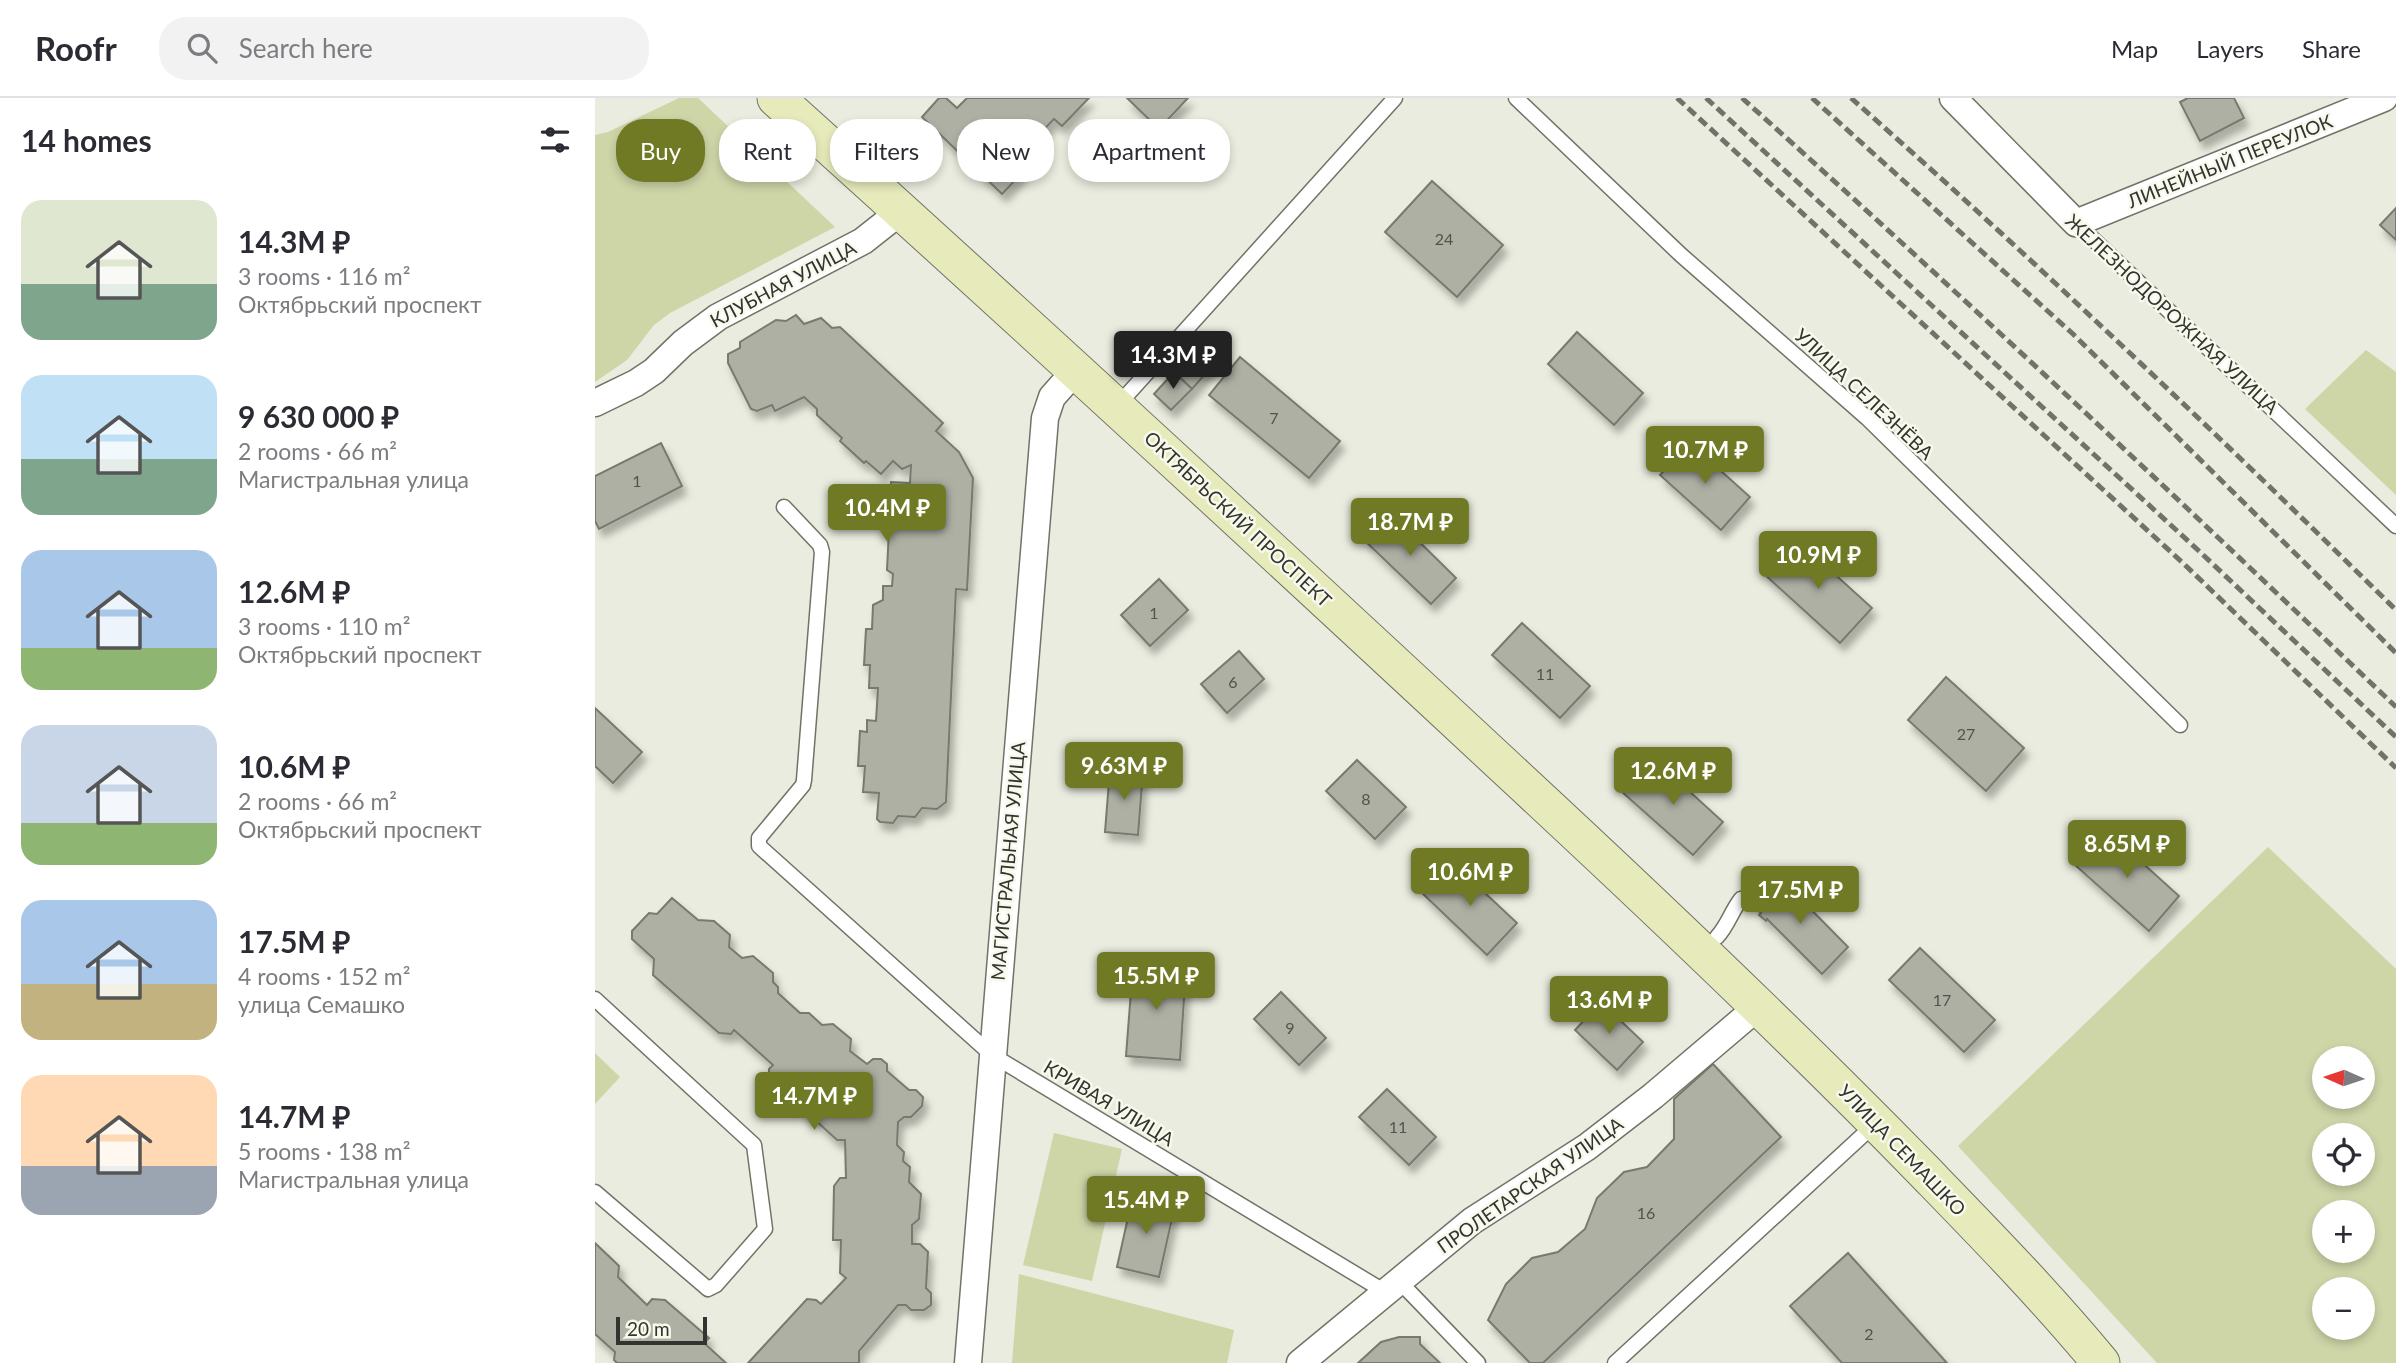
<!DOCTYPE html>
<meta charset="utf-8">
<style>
:root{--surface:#fff;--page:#f2f2f3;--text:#2b2b33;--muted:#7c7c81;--line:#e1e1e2;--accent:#707a25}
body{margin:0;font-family:Lato,sans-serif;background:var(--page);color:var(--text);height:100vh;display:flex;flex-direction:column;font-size:26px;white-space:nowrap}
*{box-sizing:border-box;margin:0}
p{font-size:23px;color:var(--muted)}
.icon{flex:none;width:38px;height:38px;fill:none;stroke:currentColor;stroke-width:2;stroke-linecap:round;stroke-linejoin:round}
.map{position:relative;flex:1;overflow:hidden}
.sheet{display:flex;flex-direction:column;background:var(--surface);width:595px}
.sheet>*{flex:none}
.top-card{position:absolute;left:21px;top:21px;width:665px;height:63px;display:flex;gap:14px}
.needle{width:46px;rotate:273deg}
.buttons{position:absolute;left:1717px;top:948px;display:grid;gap:14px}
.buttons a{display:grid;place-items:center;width:63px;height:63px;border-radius:50%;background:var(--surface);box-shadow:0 4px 10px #0003;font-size:35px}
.scale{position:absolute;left:21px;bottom:18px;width:91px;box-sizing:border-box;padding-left:7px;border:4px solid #33342f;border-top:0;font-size:19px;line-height:24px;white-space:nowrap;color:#33342f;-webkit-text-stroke:5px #f6f9ec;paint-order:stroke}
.price{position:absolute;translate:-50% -60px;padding:0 16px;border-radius:7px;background:var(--accent);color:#fff;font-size:23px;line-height:46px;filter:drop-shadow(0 2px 4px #0008)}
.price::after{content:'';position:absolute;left:50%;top:42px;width:21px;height:16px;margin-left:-10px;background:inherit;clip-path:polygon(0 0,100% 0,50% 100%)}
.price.selected{background:#222;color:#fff}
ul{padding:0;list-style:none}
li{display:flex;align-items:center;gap:21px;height:175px;padding:0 21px}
li span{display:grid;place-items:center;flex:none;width:196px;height:140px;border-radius:21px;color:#555}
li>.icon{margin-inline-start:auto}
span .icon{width:84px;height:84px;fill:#fffc;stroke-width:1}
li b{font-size:30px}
h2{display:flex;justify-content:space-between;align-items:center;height:84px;padding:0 21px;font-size:30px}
.chip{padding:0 24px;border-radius:28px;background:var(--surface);box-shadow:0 4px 10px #0003;font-size:24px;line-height:63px}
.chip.selected{background:var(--accent);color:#fff}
header{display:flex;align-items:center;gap:42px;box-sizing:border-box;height:98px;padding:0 35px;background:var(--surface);border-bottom:2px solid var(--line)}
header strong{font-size:33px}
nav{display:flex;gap:38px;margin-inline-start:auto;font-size:24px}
.search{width:490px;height:63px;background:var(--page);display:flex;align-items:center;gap:18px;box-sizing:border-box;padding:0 24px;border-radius:28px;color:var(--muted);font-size:26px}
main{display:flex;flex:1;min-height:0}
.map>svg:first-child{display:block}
.green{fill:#ced6a8;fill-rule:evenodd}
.building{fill:#aeb0a4;stroke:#777a6e;stroke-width:2;filter:url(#shadow)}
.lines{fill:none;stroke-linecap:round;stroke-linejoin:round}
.lane-casing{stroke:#717367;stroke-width:17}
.street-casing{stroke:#717367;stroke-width:29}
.secondary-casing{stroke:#717367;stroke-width:39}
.lane{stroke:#fff;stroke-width:14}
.street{stroke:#fff;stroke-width:26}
.secondary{stroke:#e7ebbb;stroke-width:37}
.rail{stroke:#71726a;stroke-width:5;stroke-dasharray:10 5;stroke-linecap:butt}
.labels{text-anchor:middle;stroke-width:5;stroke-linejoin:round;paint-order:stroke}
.number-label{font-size:16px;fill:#52534c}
.street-label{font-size:19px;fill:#33342f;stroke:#f6f9ec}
</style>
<header>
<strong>Roofr</strong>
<div class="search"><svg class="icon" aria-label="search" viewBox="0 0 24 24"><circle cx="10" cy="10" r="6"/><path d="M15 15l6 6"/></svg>Search here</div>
<nav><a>Map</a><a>Layers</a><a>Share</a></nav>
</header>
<main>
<section class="sheet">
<h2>14 homes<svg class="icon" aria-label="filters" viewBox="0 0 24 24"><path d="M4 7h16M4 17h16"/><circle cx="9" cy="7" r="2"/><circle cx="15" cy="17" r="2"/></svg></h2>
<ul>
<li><span style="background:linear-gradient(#dfe7d0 60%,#7fa58c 0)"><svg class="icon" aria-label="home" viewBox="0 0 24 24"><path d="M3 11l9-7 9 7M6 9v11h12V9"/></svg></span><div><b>14.3M ₽</b><p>3 rooms · 116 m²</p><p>Октябрьский проспект</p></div></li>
<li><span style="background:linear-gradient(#bfe0f5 60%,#7fa58c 0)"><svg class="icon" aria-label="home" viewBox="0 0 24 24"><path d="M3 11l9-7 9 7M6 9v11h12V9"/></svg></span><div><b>9 630 000 ₽</b><p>2 rooms · 66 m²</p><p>Магистральная улица</p></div></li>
<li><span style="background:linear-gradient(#a9c7e8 70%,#8fb573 0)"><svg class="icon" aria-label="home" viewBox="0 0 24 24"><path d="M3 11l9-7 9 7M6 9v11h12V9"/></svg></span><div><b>12.6M ₽</b><p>3 rooms · 110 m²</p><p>Октябрьский проспект</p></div></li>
<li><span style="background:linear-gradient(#c9d6e8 70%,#8fb573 0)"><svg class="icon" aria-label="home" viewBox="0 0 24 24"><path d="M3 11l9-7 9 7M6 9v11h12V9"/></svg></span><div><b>10.6M ₽</b><p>2 rooms · 66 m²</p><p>Октябрьский проспект</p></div></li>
<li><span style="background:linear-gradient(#a9c7e8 60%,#c2b280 0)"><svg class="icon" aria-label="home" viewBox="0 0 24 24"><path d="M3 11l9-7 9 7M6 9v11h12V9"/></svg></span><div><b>17.5M ₽</b><p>4 rooms · 152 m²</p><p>улица Семашко</p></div></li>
<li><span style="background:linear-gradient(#ffd9b3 65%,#9aa5b1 0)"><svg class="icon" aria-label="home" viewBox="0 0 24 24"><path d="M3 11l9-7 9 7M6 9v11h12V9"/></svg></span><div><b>14.7M ₽</b><p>5 rooms · 138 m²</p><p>Магистральная улица</p></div></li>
</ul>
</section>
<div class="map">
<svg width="1801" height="1265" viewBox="0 0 1801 1265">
<defs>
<filter id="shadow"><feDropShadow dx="4.5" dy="8" stdDeviation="3.5" flood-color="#0004"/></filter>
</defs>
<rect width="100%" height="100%" fill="#e9ecde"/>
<g class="green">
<polygon points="84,0 103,0 240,129 75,215 59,227 32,262 0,284 0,37 13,34"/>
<polygon points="1771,252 1801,274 1801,397 1710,311"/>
<path d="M 1673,749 L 1801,871 L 1801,1265 L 1562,1265 L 1363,1048 ZM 1729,961 L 1768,961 L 1768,999 L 1729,999 ZM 1729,1038 L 1768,1038 L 1768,1076 L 1729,1076 ZM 1729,1115 L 1768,1115 L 1768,1153 L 1729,1153 ZM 1729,1192 L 1768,1192 L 1768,1230 L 1729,1230 Z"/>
<polygon points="0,955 25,979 0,1006"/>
<polygon points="459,1035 527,1051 497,1183 428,1167"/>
<polygon points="424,1176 639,1232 632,1265 417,1265"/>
</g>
<g class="building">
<polygon points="344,0 351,0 362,10 372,0 494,0 467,28 459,21 419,63 429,73 407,96 327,19"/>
<polygon points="532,0 593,0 564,31"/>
<polygon points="1593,0 1639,0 1649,20 1605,43 1585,4"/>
<polygon points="837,83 908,147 862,199 790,134"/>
<polygon points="1801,110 1801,142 1785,127"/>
<polygon points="201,217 209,226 226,220 237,230 245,229 348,325 341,333 364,354 378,380 372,492 361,491 351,704 342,711 327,710 320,719 303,718 298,725 285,724 282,721 284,695 268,694 270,668 263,668 265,633 272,634 272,622 281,623 283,590 274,590 275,567 269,567 271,531 277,531 278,507 288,502 288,488 297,488 298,476 292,472 294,432 290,432 292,398 296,398 296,384 315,385 316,367 307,371 298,363 286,376 271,363 269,365 245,343 247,340 222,317 222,311 209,299 180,313 177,307 162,313 156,311 133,265 133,256 145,250 145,244 181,222 191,223"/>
<polygon points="982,234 1048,295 1019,327 953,266"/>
<polygon points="603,248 621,264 597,291 579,274"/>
<polygon points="645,259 745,343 714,380 614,297"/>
<polygon points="579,274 597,291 576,312 559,296"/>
<polygon points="66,345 87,388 4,431 0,423 0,378"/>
<polygon points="1095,345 1155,399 1126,432 1065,377"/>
<polygon points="794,414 861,480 836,506 768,441"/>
<polygon points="1201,441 1277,510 1245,545 1169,476"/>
<polygon points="564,481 593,512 555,548 526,517"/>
<polygon points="927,525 995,588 965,620 897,557"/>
<polygon points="644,553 669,581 632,615 606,586"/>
<polygon points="1351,579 1429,650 1391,693 1313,622"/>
<polygon points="0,610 47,654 18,685 0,668"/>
<polygon points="1058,660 1128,724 1098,757 1027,694"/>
<polygon points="762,662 811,709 780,741 731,693"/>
<polygon points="515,671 548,673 543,737 510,734"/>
<polygon points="1511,732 1584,798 1554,833 1480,767"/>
<polygon points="857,764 922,825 892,857 827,795"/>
<polygon points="1186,781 1253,849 1227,876 1172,821 1171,823 1164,817 1166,815 1159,808 1166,802 1162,798 1171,790 1174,792"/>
<polygon points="77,800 103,822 119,823 135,837 134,849 147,860 158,858 178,875 178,884 183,889 183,895 205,915 214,915 227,927 238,926 256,941 255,953 272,966 278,961 286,961 292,966 292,973 314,992 321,992 328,999 327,1008 316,1019 309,1019 303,1024 302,1047 309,1054 308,1063 315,1069 314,1084 326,1096 324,1121 317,1127 317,1146 325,1146 333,1154 331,1190 336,1195 336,1207 329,1212 316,1212 311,1207 303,1207 264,1253 264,1265 153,1265 212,1201 221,1202 226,1206 251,1180 245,1175 246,1142 238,1142 239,1088 245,1080 251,1080 250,1042 242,1042 174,980 174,971 178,967 139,932 136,936 124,935 58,877 59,861 37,841 37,833 54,815 62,816"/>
<polygon points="1325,850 1400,922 1369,954 1294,882"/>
<polygon points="538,867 591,870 585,962 531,958"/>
<polygon points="686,894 731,940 704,967 659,921"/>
<polygon points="1006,904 1048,944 1022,972 980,932"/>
<polygon points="1118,966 1186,1039 948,1265 935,1265 893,1222 911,1186 937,1160 963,1154 990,1131 1002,1100 1029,1074 1052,1069 1079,1041 1079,1001"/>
<polygon points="792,991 841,1039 814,1067 764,1019"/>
<polygon points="538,1097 580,1107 564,1179 522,1169"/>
<polygon points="0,1145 24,1168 23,1179 52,1207 57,1201 70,1202 114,1240 109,1245 131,1265 22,1265 19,1262 20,1254 0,1236"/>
<polygon points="1253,1155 1352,1265 1247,1265 1195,1208"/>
<polygon points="804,1239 825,1239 825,1246 845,1265 763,1265 786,1244"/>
</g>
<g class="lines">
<g class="lane-casing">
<g id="lane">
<polyline points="921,0 1086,157 1272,320 1585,627"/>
<polyline points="1481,125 1801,428"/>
<polyline points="522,308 800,0"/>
<polyline points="189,409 225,447 227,454 209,682 208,687 164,740 164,748 397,957 792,1195"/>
<path d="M 1122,839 C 1133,827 1136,814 1146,801"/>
<polyline points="0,901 159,1047 170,1131 121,1187 113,1191 0,1094"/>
<polyline points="805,1184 883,1265"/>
<polyline points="1020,1265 1280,1026"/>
</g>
</g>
<g class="street-casing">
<g id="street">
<polyline points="1358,0 1481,125 1789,0"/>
<polyline points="0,305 41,285 59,273 88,245 123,219 268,143 306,113"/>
<polyline points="373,1265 450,320 457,299 482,271"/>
<polyline points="705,1265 877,1123 992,1049 1058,998 1164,908"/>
</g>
</g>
<g class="secondary-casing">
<path id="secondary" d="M 181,0 C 430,224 676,451 921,679 C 1058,806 1194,935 1325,1069 C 1387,1133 1449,1196 1506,1265"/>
</g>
<use href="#lane" class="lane"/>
<use href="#street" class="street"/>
<use href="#secondary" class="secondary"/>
<g class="rail">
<polyline points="1082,0 1589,466 1801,670"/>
<polyline points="1111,0 1604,453 1801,639"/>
<path d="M 1147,0 C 1369,199 1586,403 1801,609"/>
<polyline points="1217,0 1478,236 1801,555"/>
<path d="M 1256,0 C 1443,165 1623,337 1801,512"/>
</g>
</g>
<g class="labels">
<g class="number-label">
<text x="849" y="147">24</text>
<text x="679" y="326">7</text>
<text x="42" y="389">1</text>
<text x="559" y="521">1</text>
<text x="950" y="582">11</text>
<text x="638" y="590">6</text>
<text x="1371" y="642">27</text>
<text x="771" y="707">8</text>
<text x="1347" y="908">17</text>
<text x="695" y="936">9</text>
<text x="803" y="1035">11</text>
<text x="1051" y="1121">16</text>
<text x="1274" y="1242">2</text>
</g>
<g class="street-label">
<text transform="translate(1635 63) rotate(-22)" y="7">ЛИНЕЙНЫЙ ПЕРЕУЛОК</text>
<text transform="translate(188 186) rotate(-28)" y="7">КЛУБНАЯ УЛИЦА</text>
<text transform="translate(1577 216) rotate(43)" y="7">ЖЕЛЕЗНОДОРОЖНАЯ УЛИЦА</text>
<text transform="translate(1269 296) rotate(43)" y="7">УЛИЦА СЕЛЕЗНЁВА</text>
<text transform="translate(643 421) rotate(43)" y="7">ОКТЯБРЬСКИЙ ПРОСПЕКТ</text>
<text transform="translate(413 763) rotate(-85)" y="7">МАГИСТРАЛЬНАЯ УЛИЦА</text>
<text transform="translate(514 1005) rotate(31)" y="7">КРИВАЯ УЛИЦА</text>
<text transform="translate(1307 1052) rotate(46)" y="7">УЛИЦА СЕМАШКО</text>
<text transform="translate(935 1087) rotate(-35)" y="7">ПРОЛЕТАРСКАЯ УЛИЦА</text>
</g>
</g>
</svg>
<div class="buttons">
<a><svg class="needle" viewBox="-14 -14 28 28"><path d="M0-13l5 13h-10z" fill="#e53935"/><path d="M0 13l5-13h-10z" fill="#7c7c81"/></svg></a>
<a><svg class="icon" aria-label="locate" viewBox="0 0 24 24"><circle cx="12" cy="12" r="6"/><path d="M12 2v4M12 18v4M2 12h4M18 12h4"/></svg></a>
<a>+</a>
<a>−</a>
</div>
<div class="scale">20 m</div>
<b class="price selected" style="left:578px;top:293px">14.3M ₽</b>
<b class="price" style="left:1110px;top:388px">10.7M ₽</b>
<b class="price" style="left:292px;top:446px">10.4M ₽</b>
<b class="price" style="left:815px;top:460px">18.7M ₽</b>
<b class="price" style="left:1223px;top:493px">10.9M ₽</b>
<b class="price" style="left:529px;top:704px">9.63M ₽</b>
<b class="price" style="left:1078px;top:709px">12.6M ₽</b>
<b class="price" style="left:1532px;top:782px">8.65M ₽</b>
<b class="price" style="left:875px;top:810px">10.6M ₽</b>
<b class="price" style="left:1205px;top:828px">17.5M ₽</b>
<b class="price" style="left:561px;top:914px">15.5M ₽</b>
<b class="price" style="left:1014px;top:938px">13.6M ₽</b>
<b class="price" style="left:219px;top:1034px">14.7M ₽</b>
<b class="price" style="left:551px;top:1138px">15.4M ₽</b>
<div class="top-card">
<a class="chip selected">Buy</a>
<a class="chip">Rent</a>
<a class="chip">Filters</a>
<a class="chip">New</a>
<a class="chip">Apartment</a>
</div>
</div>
</main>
